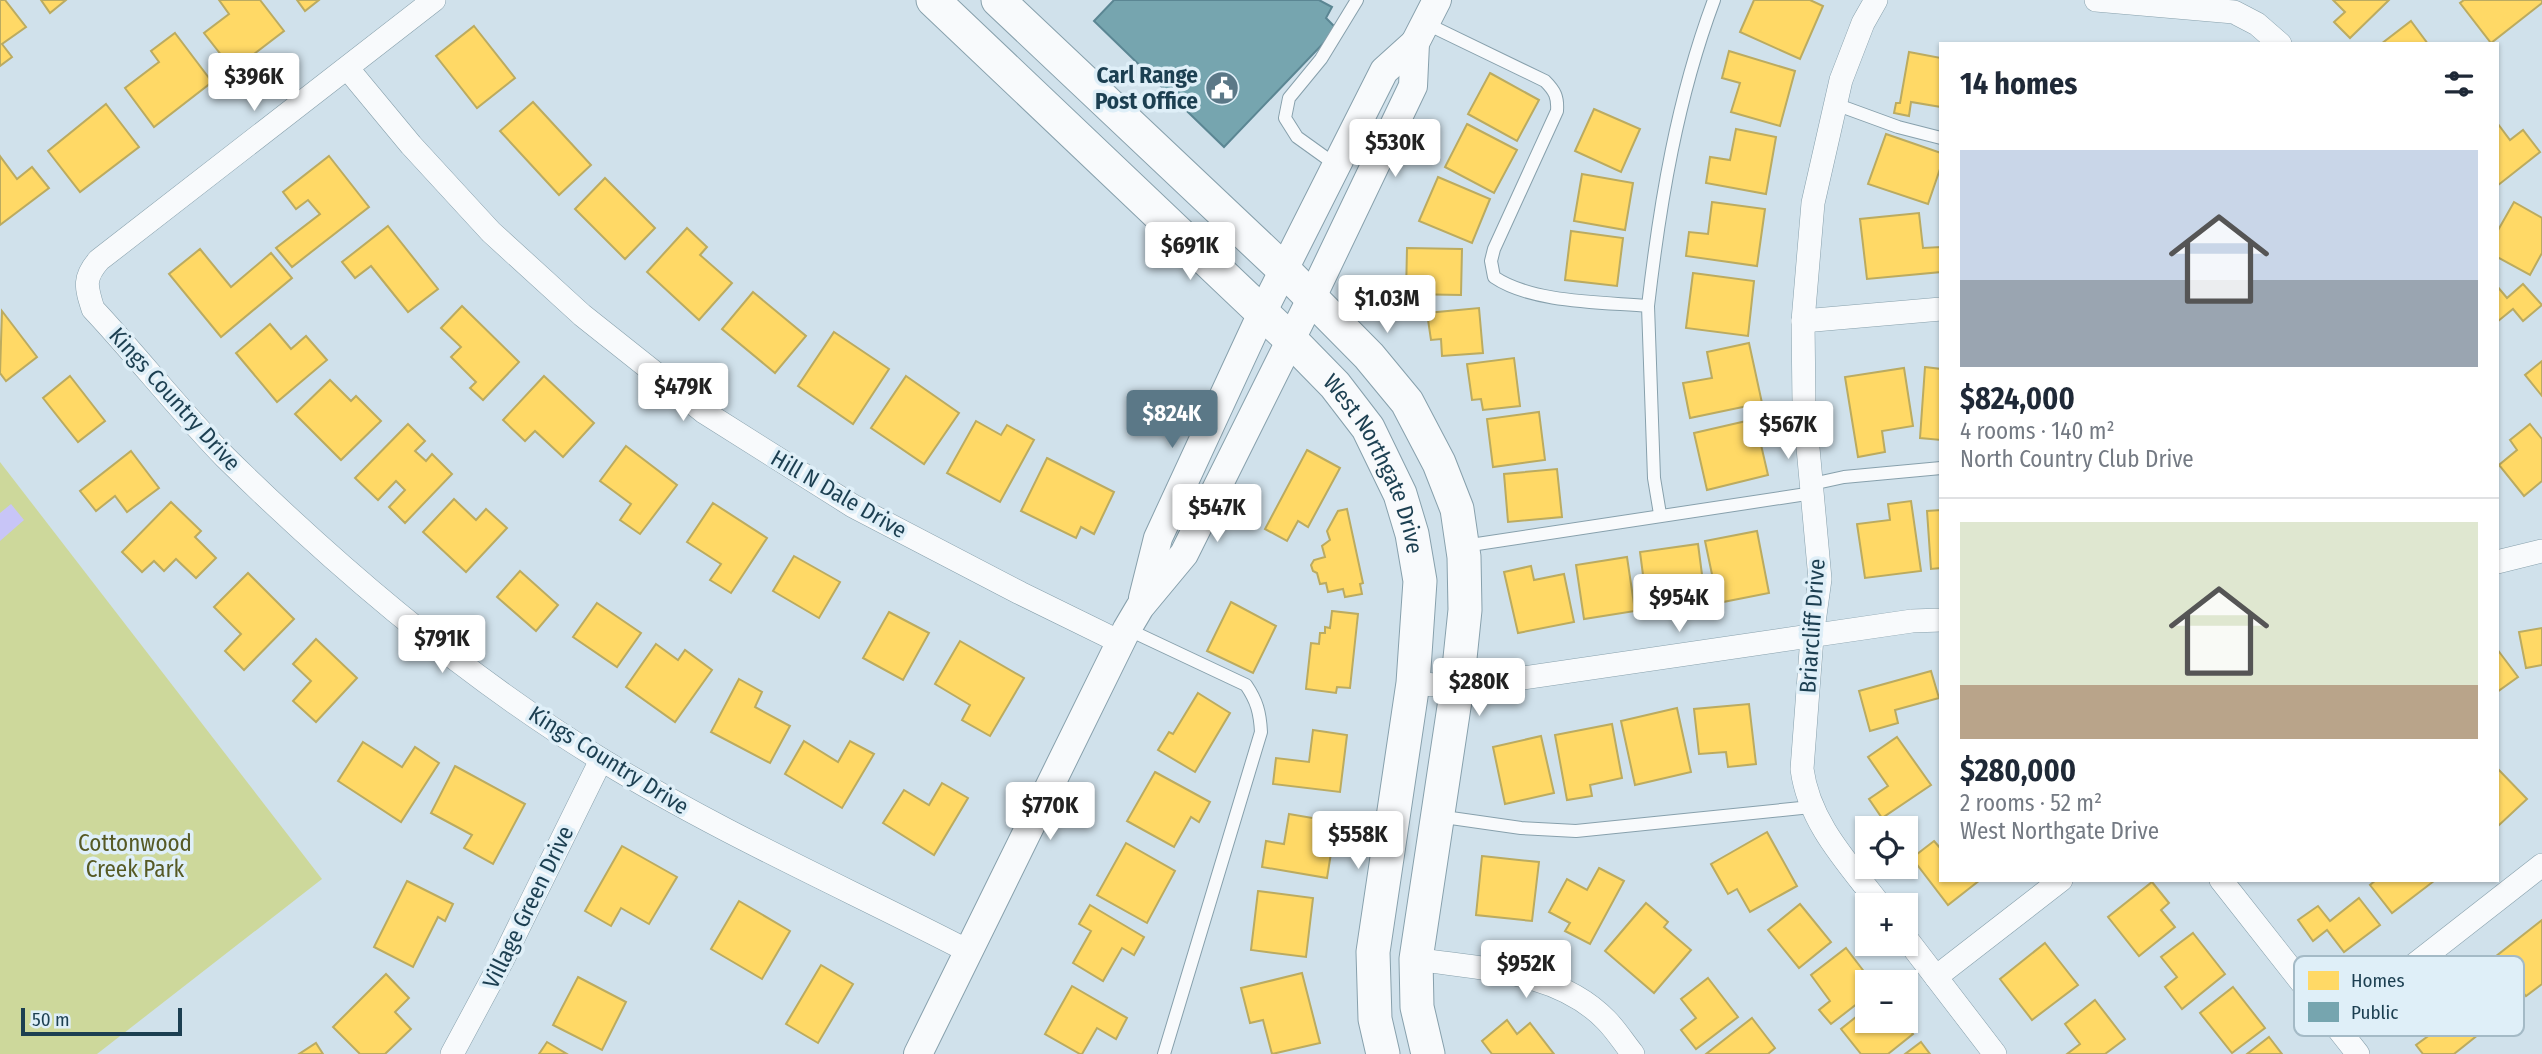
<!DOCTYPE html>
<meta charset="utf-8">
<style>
:root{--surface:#fff;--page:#f6f6f7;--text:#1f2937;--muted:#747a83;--line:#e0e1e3;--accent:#5b7887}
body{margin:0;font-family:"Fira Sans Condensed",sans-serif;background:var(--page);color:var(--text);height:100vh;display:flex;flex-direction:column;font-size:26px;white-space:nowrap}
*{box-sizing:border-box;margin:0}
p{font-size:23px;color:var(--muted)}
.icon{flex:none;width:38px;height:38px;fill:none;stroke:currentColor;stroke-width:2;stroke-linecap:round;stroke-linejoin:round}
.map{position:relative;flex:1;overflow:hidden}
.panel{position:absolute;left:1939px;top:42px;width:560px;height:840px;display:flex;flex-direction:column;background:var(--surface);border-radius:0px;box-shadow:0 2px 5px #0004}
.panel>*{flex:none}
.controls{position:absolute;left:1855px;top:816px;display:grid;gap:14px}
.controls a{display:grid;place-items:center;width:63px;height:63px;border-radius:0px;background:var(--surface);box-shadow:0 2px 5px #0004;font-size:35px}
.scale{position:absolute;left:21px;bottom:18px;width:161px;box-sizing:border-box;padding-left:7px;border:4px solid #1c3f51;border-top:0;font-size:19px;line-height:24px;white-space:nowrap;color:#1c3f51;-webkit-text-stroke:5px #dfeff8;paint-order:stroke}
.price{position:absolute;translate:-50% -60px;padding:0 16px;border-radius:7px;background:#fff;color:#222;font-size:23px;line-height:46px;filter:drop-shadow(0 2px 4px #0008)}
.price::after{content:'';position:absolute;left:50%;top:42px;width:21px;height:16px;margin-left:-10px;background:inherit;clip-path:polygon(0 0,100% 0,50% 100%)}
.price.selected{background:var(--accent);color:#fff}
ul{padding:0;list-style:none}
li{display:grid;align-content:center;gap:14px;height:371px;padding:0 21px}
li+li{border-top:2px solid var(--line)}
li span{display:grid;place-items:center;height:217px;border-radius:0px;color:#555}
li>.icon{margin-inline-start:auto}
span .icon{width:126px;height:126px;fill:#fffc;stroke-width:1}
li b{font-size:30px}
h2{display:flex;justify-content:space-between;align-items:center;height:84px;padding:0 21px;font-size:30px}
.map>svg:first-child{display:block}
.green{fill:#cdd89b}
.water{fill:#c8c5f7}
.homes{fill:#ffd966;stroke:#bbab60;stroke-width:2}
.public{fill:#76a5af;stroke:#5b8693;stroke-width:2}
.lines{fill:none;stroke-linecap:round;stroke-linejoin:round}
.service-casing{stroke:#87a0ac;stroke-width:14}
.minor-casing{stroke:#87a0ac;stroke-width:24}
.tertiary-casing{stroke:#87a0ac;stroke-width:30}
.secondary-casing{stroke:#87a0ac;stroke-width:35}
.service{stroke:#f8fafc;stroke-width:12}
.minor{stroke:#f8fafc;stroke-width:23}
.tertiary{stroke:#f8fafc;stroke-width:28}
.secondary{stroke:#f8fafc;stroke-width:33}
.labels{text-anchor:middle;stroke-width:7;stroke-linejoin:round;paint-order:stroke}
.poi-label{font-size:23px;font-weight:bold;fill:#1c3f51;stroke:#dfeff8;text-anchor:end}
.street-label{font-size:23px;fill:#1c3f51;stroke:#dfeff8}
.park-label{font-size:23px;fill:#565924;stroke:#dfeff8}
.key{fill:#dfeff8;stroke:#a4bac6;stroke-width:2}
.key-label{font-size:19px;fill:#1c3f51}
</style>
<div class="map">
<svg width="2542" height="1054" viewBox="0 0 2542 1054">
<rect width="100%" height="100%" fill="#d0e1eb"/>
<polygon class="green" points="0,462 322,879 97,1054 0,1054"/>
<polygon class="water" points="11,504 24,520 0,541 0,513"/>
<g class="homes">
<polygon points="0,0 5,0 26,27 2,44 12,57 0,66"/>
<polygon points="41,0 66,0 50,13"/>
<polygon points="260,0 284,31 233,70 204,33 229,14 219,0"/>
<polygon points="297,0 319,0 305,11"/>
<polygon points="1754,0 1810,0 1823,6 1800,59 1740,32"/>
<polygon points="2333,0 2389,0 2350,38 2334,22 2345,12"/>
<polygon points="2464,0 2542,0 2542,3 2491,43 2460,3"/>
<polygon points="2411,21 2428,44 2381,44"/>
<polygon points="474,26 515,78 477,108 436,56"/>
<polygon points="175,33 212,82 154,127 125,88 159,62 151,51"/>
<polygon points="1729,51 1795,71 1780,126 1731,112 1740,83 1722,78"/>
<polygon points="1909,52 1941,58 1941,107 1911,102 1909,116 1894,113 1896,103 1900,103"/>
<polygon points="1490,73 1539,100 1517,141 1468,114"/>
<polygon points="533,102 591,165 559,195 500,131"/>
<polygon points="106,104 139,147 80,192 48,151"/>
<polygon points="1594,109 1640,129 1621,172 1575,151"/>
<polygon points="1467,124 1517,150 1494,193 1445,167"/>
<polygon points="2498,124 2510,140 2523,130 2540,152 2497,186"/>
<polygon points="1736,129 1776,137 1766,194 1706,183 1710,157 1730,160"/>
<polygon points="1886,134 1941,153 1941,166 1928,204 1868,184"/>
<polygon points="0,156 17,179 32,167 49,188 0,225"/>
<polygon points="329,156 369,207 292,267 276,248 320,214 308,200 296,209 283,192"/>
<polygon points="1582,174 1633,183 1625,230 1574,221"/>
<polygon points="1438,177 1490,199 1472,243 1419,221"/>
<polygon points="605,178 655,228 625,259 575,209"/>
<polygon points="1712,202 1765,209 1757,266 1686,256 1689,232 1708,234"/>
<polygon points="2514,202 2542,218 2542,253 2530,275 2497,257 2497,232"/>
<polygon points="1919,213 1923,248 1941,247 1941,272 1867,279 1860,219"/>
<polygon points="388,226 438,289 408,312 371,266 355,278 342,262"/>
<polygon points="687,228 707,247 700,255 732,283 699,320 647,272"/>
<polygon points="1571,231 1623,238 1617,286 1565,280"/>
<polygon points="1407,248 1462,249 1461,295 1406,294"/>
<polygon points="200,249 231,287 271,253 292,278 221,337 169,274"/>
<polygon points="1693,273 1754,281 1748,336 1686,328"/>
<polygon points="2523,284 2542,305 2523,321 2513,309 2497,322 2497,286 2507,298"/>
<polygon points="753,292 806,336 775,373 722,329"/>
<polygon points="462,306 519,362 483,400 470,388 476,382 451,357 461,347 441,328"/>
<polygon points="1479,308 1483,353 1442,356 1441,339 1431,340 1427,313"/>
<polygon points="2,311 37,357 6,381 0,373"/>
<polygon points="270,324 291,349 306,336 327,360 277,402 236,353"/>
<polygon points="834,332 889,369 853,424 798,386"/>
<polygon points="1749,343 1762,403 1690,418 1683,383 1712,378 1707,352"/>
<polygon points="1514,358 1520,406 1483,410 1481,399 1472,400 1467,364"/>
<polygon points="2542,361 2542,396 2525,375"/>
<polygon points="1925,367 1941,369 1941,440 1920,438"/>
<polygon points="1904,368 1913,426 1882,431 1885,452 1858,457 1845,377"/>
<polygon points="70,376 105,421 78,442 43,398"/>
<polygon points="544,376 594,423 563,457 535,431 525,441 503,420"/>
<polygon points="906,376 959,413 924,464 871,428"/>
<polygon points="330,380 351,401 356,396 381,421 341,460 295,414"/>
<polygon points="1539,412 1545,460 1493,467 1487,419"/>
<polygon points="1755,419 1768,475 1707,490 1694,433"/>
<polygon points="976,421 1001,435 1007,425 1034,440 1000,502 947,473"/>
<polygon points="408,424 425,441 415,451 426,461 432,454 452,474 405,523 389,507 405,490 396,481 378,500 355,478"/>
<polygon points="2530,424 2542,439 2542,481 2524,496 2499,465 2517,450 2510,440"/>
<polygon points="626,446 677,485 640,534 620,520 631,504 600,481"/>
<polygon points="1307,450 1340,468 1308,527 1298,521 1287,541 1265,529"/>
<polygon points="131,451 159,488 127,512 115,496 96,511 80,491"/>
<polygon points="1047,458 1114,492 1094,534 1081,527 1076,538 1021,511"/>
<polygon points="1557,469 1562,517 1508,522 1504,474"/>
<polygon points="454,499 476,520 486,509 507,528 466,572 423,532"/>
<polygon points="1911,501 1921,571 1865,578 1857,524 1890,520 1888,504"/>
<polygon points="171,502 201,531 195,537 216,558 196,578 176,559 164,571 154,561 142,572 122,552"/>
<polygon points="713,503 767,538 731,593 710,580 721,564 687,542"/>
<polygon points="1347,509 1363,583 1360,584 1362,594 1345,597 1343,589 1328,592 1326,583 1320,584 1317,573 1313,571 1311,565 1314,560 1325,557 1322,546 1330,540 1327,531 1338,511"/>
<polygon points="1941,510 1941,568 1931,569 1927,511"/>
<polygon points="1757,531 1769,593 1718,603 1705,541"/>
<polygon points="1698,544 1706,605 1648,613 1640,552"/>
<polygon points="794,556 840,582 819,618 773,591"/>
<polygon points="1627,557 1635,611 1584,619 1576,565"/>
<polygon points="1531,566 1534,580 1564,574 1574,622 1518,633 1504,572"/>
<polygon points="520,571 558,605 536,631 497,597"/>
<polygon points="248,573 294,619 244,670 225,651 241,634 214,607"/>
<polygon points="1231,602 1276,626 1253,673 1207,651"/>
<polygon points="597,603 641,633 617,667 573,637"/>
<polygon points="1332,611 1358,614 1350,688 1337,687 1336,693 1306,689 1311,643 1319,644 1320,633 1325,633 1325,627 1330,628"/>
<polygon points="889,612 929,633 903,680 863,658"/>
<polygon points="2542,628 2542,665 2526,668 2519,632"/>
<polygon points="316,639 357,678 316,722 293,701 311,681 293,664"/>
<polygon points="960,641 1024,678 990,736 962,720 970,705 935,684"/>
<polygon points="656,644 678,660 685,650 712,670 675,722 626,687"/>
<polygon points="2497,649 2518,677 2497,692"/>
<polygon points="1931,671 1939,698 1895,710 1898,723 1870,731 1859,691"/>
<polygon points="739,679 762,692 755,707 790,726 770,763 711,732"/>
<polygon points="1198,693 1230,713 1195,772 1158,750 1169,732 1173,734"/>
<polygon points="1749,704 1756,764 1728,767 1726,752 1699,754 1694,709"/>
<polygon points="1677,708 1691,772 1635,785 1621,721"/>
<polygon points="1612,724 1622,778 1590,785 1592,796 1567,800 1555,735"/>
<polygon points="1313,730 1347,735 1340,792 1273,784 1276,758 1309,762"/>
<polygon points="1541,736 1554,793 1505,804 1493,747"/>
<polygon points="1897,737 1931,785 1882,818 1869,799 1888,786 1868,757"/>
<polygon points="804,741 838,762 850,741 874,754 842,808 785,774"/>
<polygon points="363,742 402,767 415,747 439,763 401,822 338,781"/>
<polygon points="455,766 525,804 493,864 464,848 472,835 431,813"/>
<polygon points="2497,768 2527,799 2497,827"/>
<polygon points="1155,772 1210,802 1199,822 1191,817 1174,847 1127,821"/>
<polygon points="942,783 968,798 934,855 883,823 904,790 929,805"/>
<polygon points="1289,814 1336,822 1327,878 1262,867 1266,841 1284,844"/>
<polygon points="1767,832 1797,886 1750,912 1737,889 1728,894 1711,864"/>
<polygon points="1934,841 1941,849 1941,880 1980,880 1948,905 1912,858"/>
<polygon points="1126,843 1175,871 1147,923 1097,895"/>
<polygon points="622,846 677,877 649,924 621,908 611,926 585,911"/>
<polygon points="1482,856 1539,862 1532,921 1476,915"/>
<polygon points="1599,868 1624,881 1590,944 1565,931 1570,923 1549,912 1567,879 1587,890"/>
<polygon points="2376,880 2433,880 2434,881 2392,913 2370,885"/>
<polygon points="407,881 453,904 445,921 438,917 413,967 374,947"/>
<polygon points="2152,882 2169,903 2161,910 2175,927 2139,956 2108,917"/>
<polygon points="1258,891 1313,898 1306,957 1251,950"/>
<polygon points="2359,898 2380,925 2344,952 2327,930 2313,941 2298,920 2318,906 2330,921"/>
<polygon points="739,901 790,931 762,979 711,949"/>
<polygon points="1646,903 1668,922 1664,927 1691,950 1654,993 1605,951"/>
<polygon points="1800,904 1831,942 1799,968 1768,930"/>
<polygon points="1090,905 1144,937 1134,955 1122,948 1103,981 1073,963 1091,931 1079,924"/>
<polygon points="2542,920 2542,984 2526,996 2495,957"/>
<polygon points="2193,933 2225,974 2182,1009 2165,987 2177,977 2161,957"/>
<polygon points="2045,943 2078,985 2032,1020 2000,979"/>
<polygon points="1846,948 1872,982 1867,982 1867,996 1831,1024 1819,1010 1830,1001 1811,975"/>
<polygon points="821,965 853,984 818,1043 786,1024"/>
<polygon points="1302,973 1320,1043 1272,1054 1263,1020 1250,1023 1241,988"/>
<polygon points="386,974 409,998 395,1012 411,1029 385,1054 360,1054 333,1027"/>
<polygon points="578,977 626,1002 602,1050 553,1025"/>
<polygon points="1708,978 1738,1017 1696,1049 1681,1030 1696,1018 1681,999"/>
<polygon points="1072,986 1127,1018 1116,1039 1097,1028 1082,1054 1080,1054 1045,1034"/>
<polygon points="2233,987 2265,1028 2232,1053 2200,1013"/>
<polygon points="2448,995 2479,1034 2454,1054 2423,1054 2416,1045 2435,1031 2422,1015"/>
<polygon points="2095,1000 2125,1039 2105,1054 2067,1054 2080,1044 2065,1024"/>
<polygon points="1867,1008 1867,1020 1878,1020 1883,1027 1892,1020 1902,1020 1913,1034 1888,1054 1861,1054 1841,1029"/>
<polygon points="1752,1018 1775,1048 1768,1054 1706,1054"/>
<polygon points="1507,1020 1517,1034 1530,1023 1554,1054 1492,1054 1482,1041"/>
<polygon points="2269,1037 2282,1054 2247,1054"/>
<polygon points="547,1042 567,1054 539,1054"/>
<polygon points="1921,1042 1930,1054 1905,1054"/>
<polygon points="316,1043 323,1054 299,1054"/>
</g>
<polygon class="public" points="1114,0 1319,0 1332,7 1326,18 1337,29 1224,147 1094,21"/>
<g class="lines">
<g class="service-casing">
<g id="service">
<path d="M 1425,23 L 1545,81 C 1555,91 1558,97 1557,111 L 1494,249 L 1491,261 L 1494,277 C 1532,303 1602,302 1648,306 L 1654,478 L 1660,514"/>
<polyline points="1835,104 1898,127 1941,138"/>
<polyline points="1336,165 1297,137 1285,118 1289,98 1321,59 1357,0"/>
<path d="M 1648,306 C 1660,202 1677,99 1714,0"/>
<polyline points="1812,484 1844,477 1941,468"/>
<polyline points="1464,546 1813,493"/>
<path d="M 1127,629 L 1246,685 C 1257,701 1260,713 1261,732 L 1164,1054"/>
<polyline points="1437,816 1521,828 1576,831 1811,807"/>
</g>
</g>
<g class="minor-casing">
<g id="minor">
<path d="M 434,0 L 99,260 C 83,278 86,287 93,309 C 138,357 179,410 225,457 C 340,570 464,676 602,760 C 719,832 846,888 968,951"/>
<path d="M 1876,0 L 1863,23 L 1841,80 L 1813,203 L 1803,321 L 1804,404 L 1820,579 L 1812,637 L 1802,769 C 1809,823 1848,863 1880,905"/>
<polyline points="2096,0 2234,12 2257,24 2280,44"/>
<polyline points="348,69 411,145 491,232 582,315 704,412 853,506 1020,593 1120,642"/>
<polyline points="1803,321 1941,309"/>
<polyline points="2497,562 2542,551"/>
<polyline points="1413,683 1457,687 1482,684 1912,621 1941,620"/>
<polyline points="2221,880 2358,1054"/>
<polyline points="1906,938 1995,1054"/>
<path d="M 1416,959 C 1480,969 1558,970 1606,1020 C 1616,1030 1624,1043 1633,1054"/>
<polyline points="1936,977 2061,880"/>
<polyline points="2336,1026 2542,865"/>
<polyline points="452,1054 503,959 601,760"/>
</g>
</g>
<g class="tertiary-casing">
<g id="tertiary">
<polyline points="1143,598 1158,538 1262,313 1384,71 1415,43"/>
<polyline points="918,1054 1127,629 1140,607 1184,554 1312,297 1413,86 1415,43 1437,0"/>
</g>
</g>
<g class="secondary-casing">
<g id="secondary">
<path id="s1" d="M 933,0 L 1291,340 L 1335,385 L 1368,428 L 1400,494 L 1412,534 L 1420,581 L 1413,683 L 1373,952 L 1375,1019 L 1383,1054"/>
<polyline points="998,0 1284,270 1369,356 1407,402 1439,463 1457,509 1464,557 1465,610 1457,687 1416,959 1417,1007 1428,1054"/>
</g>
</g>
<use href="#service" class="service"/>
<use href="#minor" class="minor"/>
<use href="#tertiary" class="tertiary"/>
<use href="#secondary" class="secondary"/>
</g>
<defs>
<g id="civic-disc" transform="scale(1.75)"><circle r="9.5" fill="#5b7887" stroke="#dfeff8"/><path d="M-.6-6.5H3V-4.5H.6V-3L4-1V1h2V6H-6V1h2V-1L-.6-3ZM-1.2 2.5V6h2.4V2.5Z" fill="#fff"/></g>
</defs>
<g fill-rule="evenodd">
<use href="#civic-disc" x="1222" y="88"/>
</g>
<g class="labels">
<g class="poi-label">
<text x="1198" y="83">Carl Range<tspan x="1198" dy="26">Post Office</tspan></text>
</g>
<g class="street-label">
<text transform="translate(175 399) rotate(48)" y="8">Kings Country Drive</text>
<text dy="8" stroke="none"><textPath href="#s1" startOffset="646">West Northgate Drive</textPath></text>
<text transform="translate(839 494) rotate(30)" y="8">Hill N Dale Drive</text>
<text transform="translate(1812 626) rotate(-86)" y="8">Briarcliff Drive</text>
<text transform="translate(609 760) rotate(32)" y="8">Kings Country Drive</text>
<text transform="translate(528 907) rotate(-64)" y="8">Village Green Drive</text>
</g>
<g class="park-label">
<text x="135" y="851">Cottonwood<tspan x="135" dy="26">Creek Park</tspan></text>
</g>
</g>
<rect x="2294" y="956" width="230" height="80" rx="10" class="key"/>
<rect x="2308" y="971" width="31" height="19" fill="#ffd966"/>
<rect x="2308" y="1002" width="31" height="20" fill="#76a5af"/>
<g class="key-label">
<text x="2351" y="987">Homes</text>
<text x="2351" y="1019">Public</text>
</g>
</svg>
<div class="controls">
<a><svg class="icon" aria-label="locate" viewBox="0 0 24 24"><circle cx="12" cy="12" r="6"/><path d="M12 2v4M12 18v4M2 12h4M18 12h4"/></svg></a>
<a>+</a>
<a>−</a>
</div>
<div class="scale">50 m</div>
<b class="price" style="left:254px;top:113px">$396K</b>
<b class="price" style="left:1395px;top:179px">$530K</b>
<b class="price" style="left:1190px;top:282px">$691K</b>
<b class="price" style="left:1387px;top:335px">$1.03M</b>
<b class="price" style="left:683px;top:423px">$479K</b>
<b class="price selected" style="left:1172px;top:450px">$824K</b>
<b class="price" style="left:1788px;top:461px">$567K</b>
<b class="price" style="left:1217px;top:544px">$547K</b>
<b class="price" style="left:1679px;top:634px">$954K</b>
<b class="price" style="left:442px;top:675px">$791K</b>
<b class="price" style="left:1479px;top:718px">$280K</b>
<b class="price" style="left:1050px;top:842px">$770K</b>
<b class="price" style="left:1358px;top:871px">$558K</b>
<b class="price" style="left:1526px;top:1000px">$952K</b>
<section class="panel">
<h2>14 homes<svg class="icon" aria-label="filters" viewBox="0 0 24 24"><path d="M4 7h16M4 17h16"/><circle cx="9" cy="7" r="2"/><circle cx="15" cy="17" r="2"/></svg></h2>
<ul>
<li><span style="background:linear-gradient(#c9d6e8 60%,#9aa5b1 0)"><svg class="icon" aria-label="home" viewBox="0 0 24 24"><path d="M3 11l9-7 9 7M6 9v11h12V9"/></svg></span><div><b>$824,000</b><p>4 rooms · 140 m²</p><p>North Country Club Drive</p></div></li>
<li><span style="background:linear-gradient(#dfe7d0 75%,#b9a48a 0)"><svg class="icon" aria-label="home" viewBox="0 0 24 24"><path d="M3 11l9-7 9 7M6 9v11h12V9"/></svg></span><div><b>$280,000</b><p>2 rooms · 52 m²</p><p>West Northgate Drive</p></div></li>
</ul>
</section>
</div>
